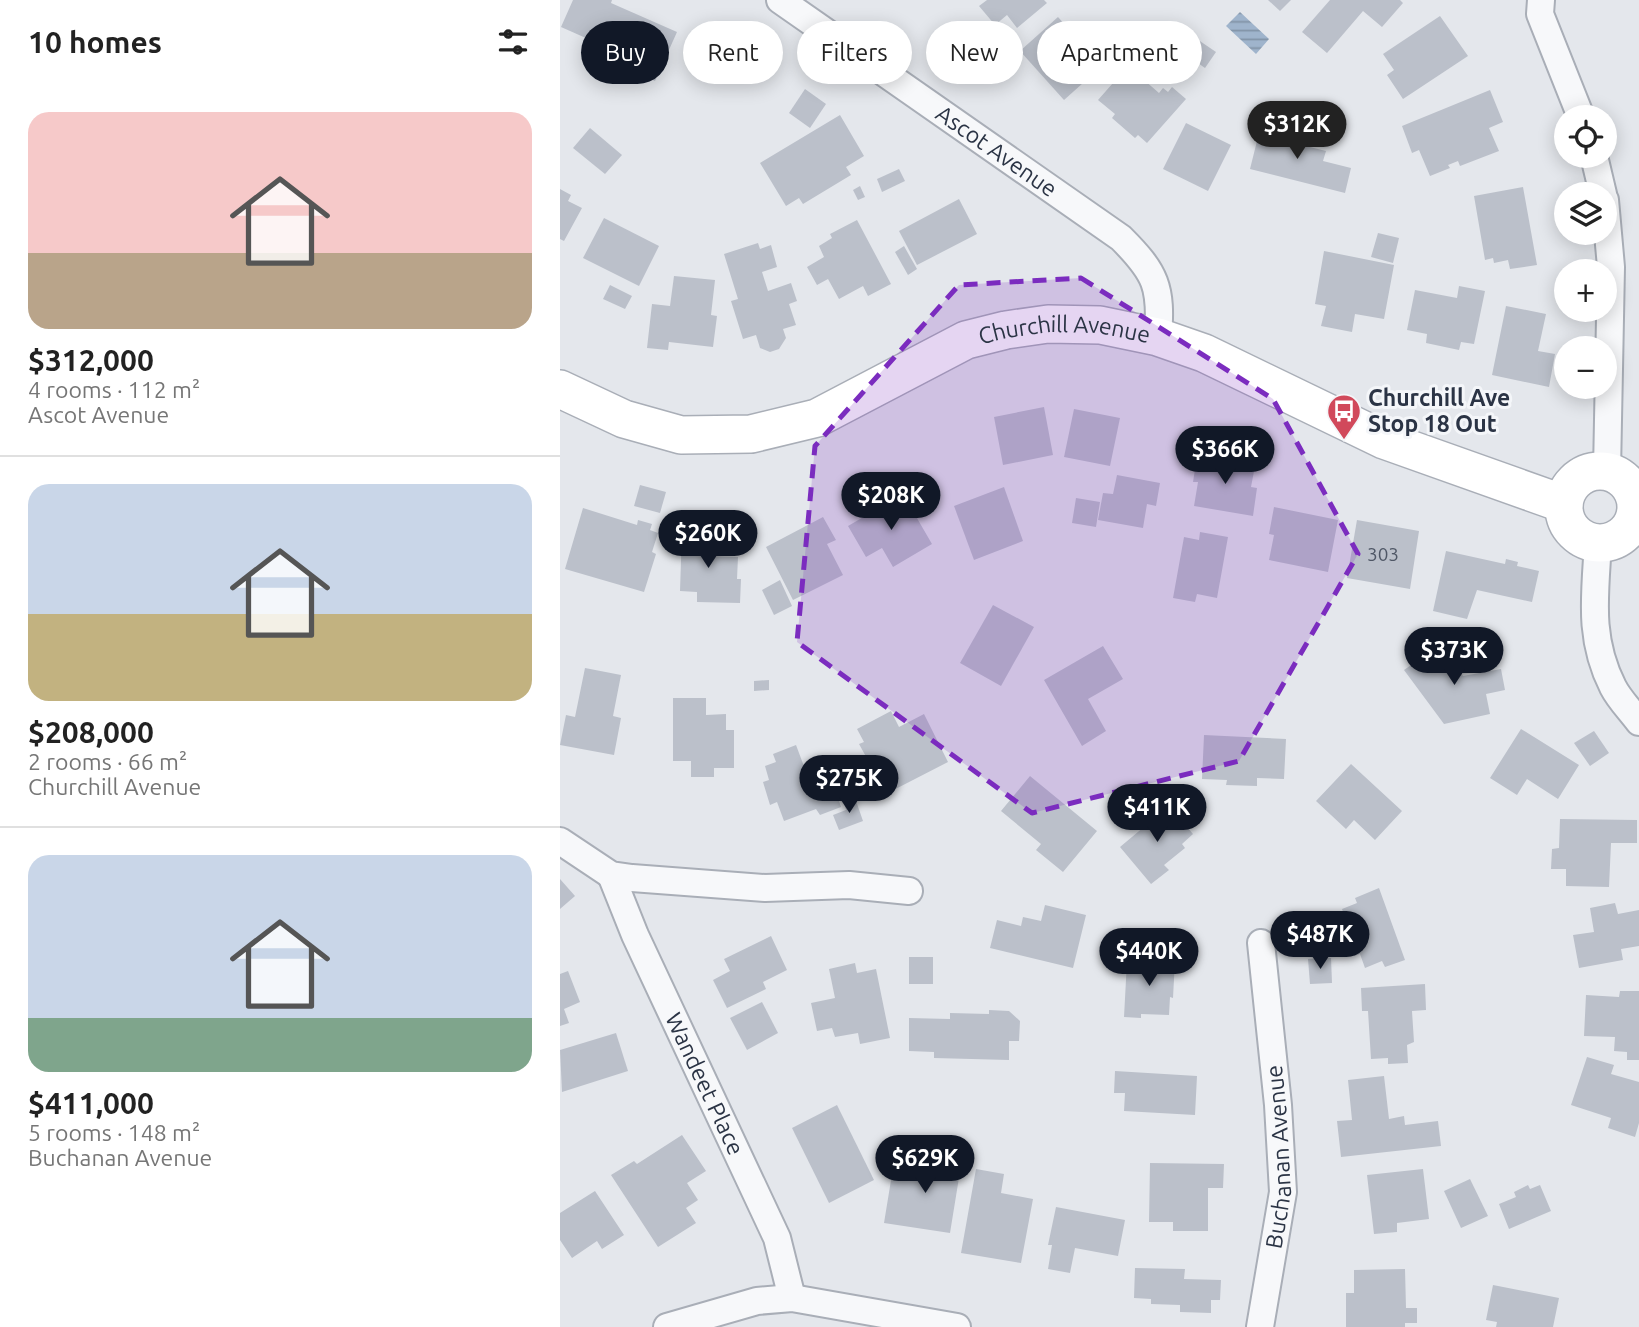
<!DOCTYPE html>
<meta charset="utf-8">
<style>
:root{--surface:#fff;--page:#f2f2f2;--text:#222;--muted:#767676;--line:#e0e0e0;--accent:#111827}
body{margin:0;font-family:Ubuntu,sans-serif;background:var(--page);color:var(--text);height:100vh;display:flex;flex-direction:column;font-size:26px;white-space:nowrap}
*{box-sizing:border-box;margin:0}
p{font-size:23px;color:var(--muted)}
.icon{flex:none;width:38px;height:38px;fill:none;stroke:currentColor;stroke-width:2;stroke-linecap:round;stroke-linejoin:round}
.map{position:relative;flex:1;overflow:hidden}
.side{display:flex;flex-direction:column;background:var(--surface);width:560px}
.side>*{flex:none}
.banner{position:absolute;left:21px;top:21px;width:665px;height:63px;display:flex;gap:14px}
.tools{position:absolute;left:994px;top:105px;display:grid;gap:14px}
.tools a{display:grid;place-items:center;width:63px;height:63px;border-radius:50%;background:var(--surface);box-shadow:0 4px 18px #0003;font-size:35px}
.price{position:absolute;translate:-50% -60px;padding:0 16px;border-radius:24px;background:var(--accent);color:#fff;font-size:23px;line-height:46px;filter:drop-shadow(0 2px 4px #0008)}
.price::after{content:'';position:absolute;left:50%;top:42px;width:21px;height:16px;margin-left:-10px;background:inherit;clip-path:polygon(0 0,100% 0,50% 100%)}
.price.on{background:#222;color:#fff}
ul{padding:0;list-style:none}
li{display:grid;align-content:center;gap:14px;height:371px;padding:0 28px}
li+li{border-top:2px solid var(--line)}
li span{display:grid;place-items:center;height:217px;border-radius:21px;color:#555}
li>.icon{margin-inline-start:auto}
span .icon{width:126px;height:126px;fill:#fffc;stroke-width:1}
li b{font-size:30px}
h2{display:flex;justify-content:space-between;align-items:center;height:84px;padding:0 28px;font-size:30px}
.tag{padding:0 24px;border-radius:32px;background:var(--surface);box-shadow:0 4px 18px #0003;font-size:24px;line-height:63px}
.tag.on{background:var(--accent);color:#fff}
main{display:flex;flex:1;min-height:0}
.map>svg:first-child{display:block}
.water{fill:url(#water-rules)}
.building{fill:#bbc0ca}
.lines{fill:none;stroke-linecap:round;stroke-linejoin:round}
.street-casing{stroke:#a9aeb7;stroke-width:30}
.secondary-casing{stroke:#a9aeb7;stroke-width:40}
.street{stroke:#f7f8fa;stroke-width:26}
.secondary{stroke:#fff;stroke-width:37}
.marked{fill:#7b2cbf;fill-opacity:0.2;stroke:#7b2cbf;stroke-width:5;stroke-dasharray:14 9;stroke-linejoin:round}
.labels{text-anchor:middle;stroke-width:6;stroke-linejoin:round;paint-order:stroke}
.number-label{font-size:19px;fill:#4f5766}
.street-label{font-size:23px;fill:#2b3445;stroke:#f4f6f9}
.poi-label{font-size:23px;font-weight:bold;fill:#2b3445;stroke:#f4f6f9;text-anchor:start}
</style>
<main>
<section class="side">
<h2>10 homes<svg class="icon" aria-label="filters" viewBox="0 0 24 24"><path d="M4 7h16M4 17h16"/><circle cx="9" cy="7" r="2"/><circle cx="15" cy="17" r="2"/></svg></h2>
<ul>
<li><span style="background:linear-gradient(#f6c9c9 65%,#b9a48a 0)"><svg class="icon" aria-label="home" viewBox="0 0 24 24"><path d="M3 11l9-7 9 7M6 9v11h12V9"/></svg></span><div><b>$312,000</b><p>4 rooms · 112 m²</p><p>Ascot Avenue</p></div></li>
<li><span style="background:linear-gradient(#c9d6e8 60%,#c2b280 0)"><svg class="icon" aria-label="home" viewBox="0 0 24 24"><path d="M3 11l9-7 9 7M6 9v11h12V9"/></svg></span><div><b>$208,000</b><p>2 rooms · 66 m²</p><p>Churchill Avenue</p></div></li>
<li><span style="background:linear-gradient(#c9d6e8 75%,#7fa58c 0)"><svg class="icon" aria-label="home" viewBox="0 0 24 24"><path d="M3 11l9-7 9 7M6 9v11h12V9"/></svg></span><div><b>$411,000</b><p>5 rooms · 148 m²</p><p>Buchanan Avenue</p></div></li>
</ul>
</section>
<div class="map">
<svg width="1079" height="1327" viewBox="0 0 1079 1327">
<defs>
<pattern id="water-rules" width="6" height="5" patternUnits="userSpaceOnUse" patternTransform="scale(1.75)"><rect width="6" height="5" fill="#9fb4cc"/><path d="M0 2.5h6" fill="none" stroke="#8293a7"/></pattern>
</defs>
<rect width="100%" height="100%" fill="#e4e7ec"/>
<polygon class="water" points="680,12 709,39 696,54 666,26"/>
<g class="building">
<polygon points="13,0 52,0 51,3 117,32 95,81 48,60 53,50 1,27"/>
<polygon points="427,0 484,0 487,3 457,28 447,15 435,25 419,6"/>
<polygon points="708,0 731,0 720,11"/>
<polygon points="770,0 840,0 843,3 822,27 803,11 767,53 742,32"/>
<polygon points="880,16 908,56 843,99 827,75 834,70 823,54"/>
<polygon points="498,17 542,66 504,100 460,51"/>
<polygon points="628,33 656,52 645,68 616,48"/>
<polygon points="568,66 599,93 603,88 608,92 612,87 626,99 587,143 578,135 575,138 552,118 555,114 538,100"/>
<polygon points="245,89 266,104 250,128 229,113"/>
<polygon points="930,90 943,122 929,128 939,151 900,166 898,161 888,165 890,168 870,176 859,150 852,153 842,126"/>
<polygon points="280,115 304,156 286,167 291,175 243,204 239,198 226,206 200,163"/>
<polygon points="626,123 671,145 648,191 603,169"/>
<polygon points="701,125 740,136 738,144 766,151 763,161 791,168 785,193 690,169"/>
<polygon points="30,128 62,155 45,174 13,148"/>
<polygon points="339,169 345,181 322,192 317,179"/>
<polygon points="300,186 305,197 298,200 293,190"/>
<polygon points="963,187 977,265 950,269 948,260 934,263 933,258 925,260 914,196"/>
<polygon points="0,189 11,195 8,201 22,208 4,241 0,239"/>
<polygon points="399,199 417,234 357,265 339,231"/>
<polygon points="44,218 99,246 79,286 23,258"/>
<polygon points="297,220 331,284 308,296 303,286 279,299 268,279 257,285 247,267 264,257 259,246 272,238 270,234"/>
<polygon points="818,233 839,238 833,263 811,257"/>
<polygon points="198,243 200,249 211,245 217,267 202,272 208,291 231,283 237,301 229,304 236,325 223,329 226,338 219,349 210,352 200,348 196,335 183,339 171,301 178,299 164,254"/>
<polygon points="344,246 357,269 348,275 335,252"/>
<polygon points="764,251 834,265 824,319 795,314 792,332 761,326 766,306 755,304"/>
<polygon points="114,276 155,280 151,315 157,316 153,347 109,342 108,350 87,348 92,304 110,306"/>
<polygon points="50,285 72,296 65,309 43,299"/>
<polygon points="899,286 925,291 914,344 901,342 899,350 866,343 867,334 847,330 855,290 897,298"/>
<polygon points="946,306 986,314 978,351 995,354 989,387 932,375"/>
<polygon points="484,407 493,455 443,465 434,417"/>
<polygon points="514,409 560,418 550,466 504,457"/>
<polygon points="637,457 695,466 691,487 697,488 693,516 634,506 638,482 633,482"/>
<polygon points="557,475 600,483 596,506 587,504 583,528 538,520 543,493 553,494"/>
<polygon points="80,485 106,492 100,513 74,506"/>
<polygon points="444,487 463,541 414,560 394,506"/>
<polygon points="343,494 372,544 333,567 322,548 306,557 288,526"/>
<polygon points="516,498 540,502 536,527 512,523"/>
<polygon points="714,507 778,520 768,572 709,560 714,535 709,534"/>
<polygon points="23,508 77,525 78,520 92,524 90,530 98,533 92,552 96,554 84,592 5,569"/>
<polygon points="263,517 276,540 267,544 283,575 233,600 206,547"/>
<polygon points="797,520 859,531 850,589 787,578"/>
<polygon points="122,530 153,531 151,556 178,557 177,579 181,579 180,603 137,602 137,592 120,591"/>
<polygon points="640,532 668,537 657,598 637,594 635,602 613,598 624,537 639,540"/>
<polygon points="886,551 945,564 946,559 958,562 957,566 979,571 972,602 917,590 907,619 873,611"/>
<polygon points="220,580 232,606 214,615 202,590"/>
<polygon points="433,605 474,627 441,686 400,663"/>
<polygon points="543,646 563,679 528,699 546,731 522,746 484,680"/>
<polygon points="882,647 903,676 941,669 945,690 926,694 930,714 884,724 844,670 870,652 872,654"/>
<polygon points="25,668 61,675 53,716 61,718 54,755 0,745 6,715 15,717"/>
<polygon points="209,680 209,690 194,691 194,681"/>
<polygon points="113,698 146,698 146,715 166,714 166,730 174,730 174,768 154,768 154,777 131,777 131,761 113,761"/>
<polygon points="331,711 339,727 364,714 388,762 318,798 302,766 309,762 299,744 304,742 297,729"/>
<polygon points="961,729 1019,765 998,799 967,779 957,795 930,778"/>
<polygon points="1034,731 1049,753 1030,766 1014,743"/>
<polygon points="644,735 726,739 724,779 697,778 697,786 666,785 667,780 642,779"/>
<polygon points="236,745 245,769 282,756 296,795 279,801 281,807 260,815 256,809 224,821 217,802 210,805 203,782 209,780 205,766 216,762 213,754"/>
<polygon points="791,764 842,811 815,840 794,820 786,829 756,801"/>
<polygon points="470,776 537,831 503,872 476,850 481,844 441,811"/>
<polygon points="295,798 303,821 279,830 273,815 286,810 284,802"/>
<polygon points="609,806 633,834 622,844 625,848 604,865 609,870 591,884 560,847"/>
<polygon points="1000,819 1077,820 1077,843 1051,843 1049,887 1006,886 1006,869 991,869 992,849 999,848"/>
<polygon points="0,879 15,896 0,909"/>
<polygon points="819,888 845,960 825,967 822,961 805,968 800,954 794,956 784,930 789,928 782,909 797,903 795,898"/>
<polygon points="1055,903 1058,914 1079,910 1079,946 1061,949 1063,960 1019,968 1013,935 1034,932 1030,908"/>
<polygon points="485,905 526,915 513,968 430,948 437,920 461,926 463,917 481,921"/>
<polygon points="211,936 227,970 203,982 206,989 167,1008 153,980 170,971 164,959"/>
<rect x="349" y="957" width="24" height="27"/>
<polygon points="771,958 772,983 750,984 748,959"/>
<polygon points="603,960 615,960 613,998 610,997 609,1015 581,1014 581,1018 564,1017 567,961 603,963"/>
<polygon points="295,963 297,973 316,969 330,1038 300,1044 298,1033 275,1037 272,1028 257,1031 251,1003 275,998 269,969"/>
<polygon points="8,971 20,1002 4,1009 9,1023 0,1026 0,974"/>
<polygon points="865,984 866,1010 852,1011 854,1042 847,1045 848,1063 828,1064 828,1058 811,1059 808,1011 802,1011 801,988"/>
<polygon points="1060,991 1079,991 1079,1060 1067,1060 1067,1052 1054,1051 1055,1037 1024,1036 1026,995 1059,997"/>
<polygon points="202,1002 218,1033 187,1050 170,1018"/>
<polygon points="429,1010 449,1011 460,1021 459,1041 449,1041 449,1060 374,1058 374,1052 349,1051 349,1018 390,1019 390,1013 429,1014"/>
<polygon points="56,1033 68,1071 2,1092 0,1050"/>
<polygon points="1027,1057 1054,1065 1051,1074 1079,1082 1079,1123 1075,1137 1048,1128 1051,1118 1011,1105"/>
<polygon points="555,1071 637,1076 635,1115 564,1111 565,1093 554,1093"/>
<polygon points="824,1076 829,1119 844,1116 845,1125 878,1121 881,1146 781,1157 777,1121 792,1120 788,1080"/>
<polygon points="277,1105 314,1180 269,1203 232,1128"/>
<polygon points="122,1135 146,1171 127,1183 138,1200 126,1208 136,1223 98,1247 51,1175 74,1161 77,1164"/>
<polygon points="380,1149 403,1153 390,1233 324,1223 333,1168 337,1168 339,1160 356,1163 355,1172 376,1176"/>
<polygon points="590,1163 664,1164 663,1188 648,1188 648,1231 613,1231 613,1222 589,1222"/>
<polygon points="416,1169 444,1174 441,1193 473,1199 461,1263 401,1253"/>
<polygon points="863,1169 869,1219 837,1223 837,1232 814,1234 807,1175"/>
<polygon points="910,1179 928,1216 901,1228 884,1191"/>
<polygon points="968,1185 970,1189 980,1185 991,1211 949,1229 939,1204 956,1197 954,1192"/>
<polygon points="35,1191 64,1235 42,1249 37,1241 12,1258 0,1240 0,1213"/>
<polygon points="496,1207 565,1220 558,1256 515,1248 510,1273 488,1269 492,1245 488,1245"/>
<polygon points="575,1268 625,1269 624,1279 661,1280 660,1300 651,1300 651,1313 620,1312 620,1305 591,1304 591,1299 574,1298"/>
<polygon points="845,1269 846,1308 857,1308 857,1323 845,1323 845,1327 786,1327 786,1293 794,1293 794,1270"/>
<polygon points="933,1285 999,1298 993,1327 936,1327 937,1322 926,1320"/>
</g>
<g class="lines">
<g class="street-casing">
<g id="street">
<path id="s1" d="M 220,0 L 561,238 C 596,273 602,287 598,337"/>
<polyline points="981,0 980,14 1021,117"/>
<polyline points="1034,156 1043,194"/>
<polyline points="1045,200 1051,267 1047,471"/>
<path d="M 1038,543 C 1035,595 1028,638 1053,687 C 1059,699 1070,710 1079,722"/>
<polyline points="0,841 51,875 72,878 205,888 289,885 349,891"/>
<path id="s2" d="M 51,875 L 75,935 L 217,1238 L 232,1298"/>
<polyline points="107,1327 197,1301 232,1298 397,1327"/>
<path id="s3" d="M 700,1327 L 723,1192 L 718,1105 L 701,943"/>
</g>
</g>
<g class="secondary-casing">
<g id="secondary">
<path id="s4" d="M 0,389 L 64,419 L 121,435 L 191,434 L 257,418 L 406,340 L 446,330 L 488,324 L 540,325 L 598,337 L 644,353 L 824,440 L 1004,504"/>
<circle cx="1040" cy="507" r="36"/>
</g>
</g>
<use href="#street" class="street"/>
<use href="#secondary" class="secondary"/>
</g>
<path class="marked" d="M 521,278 L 713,399 L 798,554 L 679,761 L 472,813 L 237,642 L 255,446 L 399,285 Z"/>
<defs>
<g id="bus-pin" transform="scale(1.75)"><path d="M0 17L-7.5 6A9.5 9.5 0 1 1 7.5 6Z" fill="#d1495b" stroke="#f4f6f9"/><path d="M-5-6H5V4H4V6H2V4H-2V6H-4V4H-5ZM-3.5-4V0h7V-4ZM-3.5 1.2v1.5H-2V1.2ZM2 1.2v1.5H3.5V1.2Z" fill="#fff"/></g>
</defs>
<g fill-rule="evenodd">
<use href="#bus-pin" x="784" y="411"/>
</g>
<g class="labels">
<g class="number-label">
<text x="823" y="561">303</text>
</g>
<g class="street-label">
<text dy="8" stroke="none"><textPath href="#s1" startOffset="264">Ascot Avenue</textPath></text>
<text dy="8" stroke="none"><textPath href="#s4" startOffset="536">Churchill Avenue</textPath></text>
<text dy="8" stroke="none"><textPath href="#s2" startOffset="229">Wandeet Place</textPath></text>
<text dy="8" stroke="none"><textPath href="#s3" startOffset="172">Buchanan Avenue</textPath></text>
</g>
<g class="poi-label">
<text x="808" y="406">Churchill Ave<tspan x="808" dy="26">Stop 18 Out</tspan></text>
</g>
</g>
</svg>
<div class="tools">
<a><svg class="icon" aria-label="locate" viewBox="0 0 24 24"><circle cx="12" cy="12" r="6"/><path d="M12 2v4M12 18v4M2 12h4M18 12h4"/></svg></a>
<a><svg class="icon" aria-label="layers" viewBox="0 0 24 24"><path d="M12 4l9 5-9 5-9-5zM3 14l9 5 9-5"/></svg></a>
<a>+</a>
<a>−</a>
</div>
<b class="price on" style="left:737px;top:161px">$312K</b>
<b class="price" style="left:665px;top:486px">$366K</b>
<b class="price" style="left:331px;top:532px">$208K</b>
<b class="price" style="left:148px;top:570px">$260K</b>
<b class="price" style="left:894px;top:687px">$373K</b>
<b class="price" style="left:289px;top:815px">$275K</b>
<b class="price" style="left:597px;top:844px">$411K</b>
<b class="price" style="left:760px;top:971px">$487K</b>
<b class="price" style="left:589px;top:988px">$440K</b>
<b class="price" style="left:365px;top:1195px">$629K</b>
<div class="banner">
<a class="tag on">Buy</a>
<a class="tag">Rent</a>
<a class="tag">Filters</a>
<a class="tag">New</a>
<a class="tag">Apartment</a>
</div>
</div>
</main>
